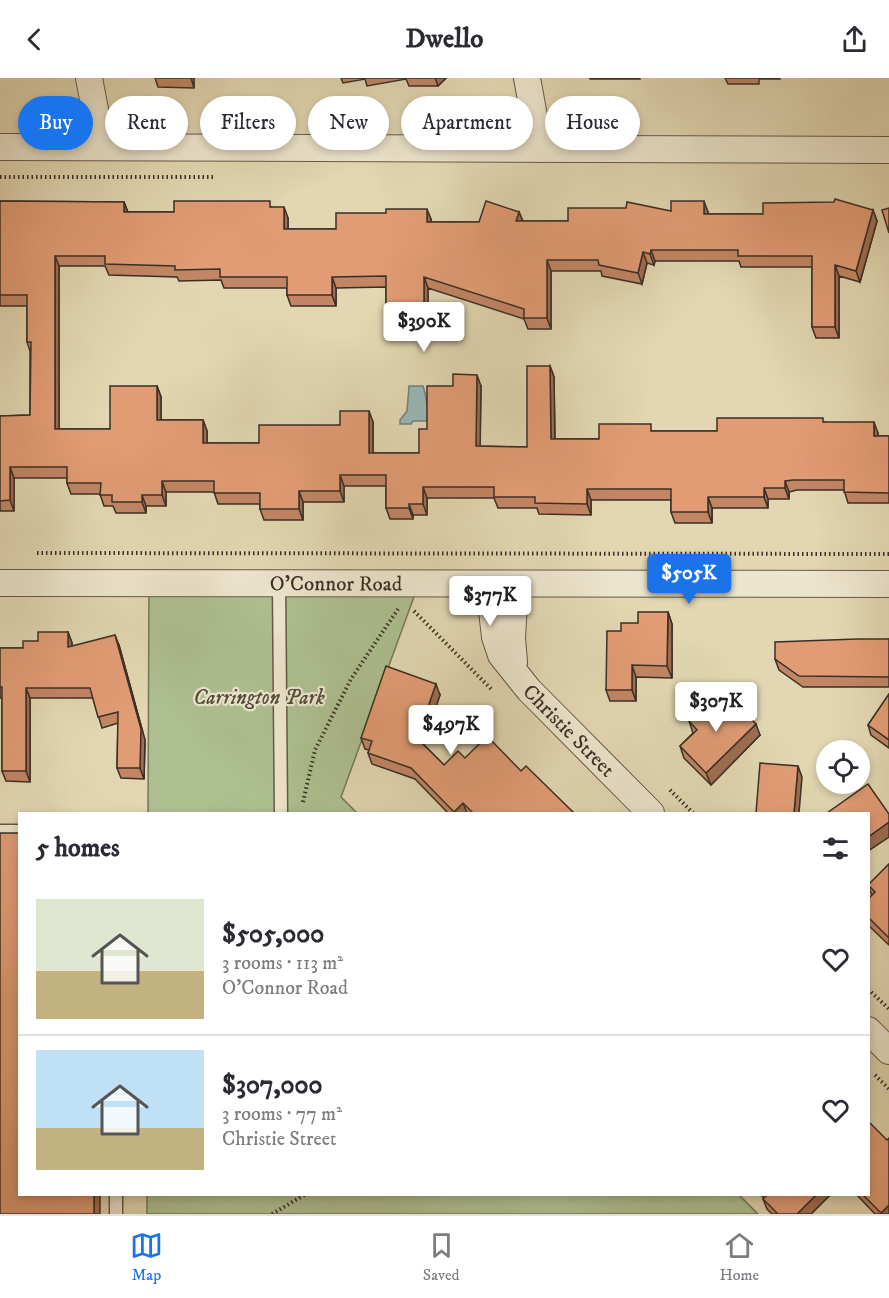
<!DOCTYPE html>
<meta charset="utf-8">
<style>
:root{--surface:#fff;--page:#f2f2f3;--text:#2b2b33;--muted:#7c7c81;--line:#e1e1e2;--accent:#1a73e8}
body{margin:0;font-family:"IM FELL DW Pica",serif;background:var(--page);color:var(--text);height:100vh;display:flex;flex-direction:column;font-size:22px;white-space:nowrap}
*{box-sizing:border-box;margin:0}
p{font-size:20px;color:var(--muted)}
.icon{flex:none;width:33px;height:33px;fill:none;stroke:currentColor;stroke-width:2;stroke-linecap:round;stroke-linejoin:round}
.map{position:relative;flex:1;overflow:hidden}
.drawer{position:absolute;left:18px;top:734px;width:852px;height:384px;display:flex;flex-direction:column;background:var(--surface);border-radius:0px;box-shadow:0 3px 9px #0003}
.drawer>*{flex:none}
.guide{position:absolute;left:18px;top:18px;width:854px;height:54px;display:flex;gap:12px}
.tools{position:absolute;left:816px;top:662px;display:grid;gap:12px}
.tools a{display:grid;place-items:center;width:54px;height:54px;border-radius:50%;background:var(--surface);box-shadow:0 3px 9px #0003;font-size:30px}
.price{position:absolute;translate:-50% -51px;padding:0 14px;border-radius:6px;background:#fff;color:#222;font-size:20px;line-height:39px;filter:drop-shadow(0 2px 3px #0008)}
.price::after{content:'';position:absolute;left:50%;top:36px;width:18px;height:14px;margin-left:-9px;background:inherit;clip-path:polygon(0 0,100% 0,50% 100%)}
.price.selected{background:var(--accent);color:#fff}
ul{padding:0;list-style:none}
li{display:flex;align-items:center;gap:18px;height:150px;padding:0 18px}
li+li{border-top:2px solid var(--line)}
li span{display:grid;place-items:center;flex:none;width:168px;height:120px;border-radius:0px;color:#555}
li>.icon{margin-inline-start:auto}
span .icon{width:72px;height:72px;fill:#fffc;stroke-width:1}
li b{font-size:26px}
h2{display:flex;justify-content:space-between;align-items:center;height:72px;padding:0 18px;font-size:26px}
.tag{padding:0 21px;border-radius:27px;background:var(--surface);box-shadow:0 3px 9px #0003;font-size:21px;line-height:54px}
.tag.selected{background:var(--accent);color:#fff}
header{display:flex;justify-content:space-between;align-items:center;height:78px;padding:0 18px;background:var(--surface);font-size:27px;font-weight:700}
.tab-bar{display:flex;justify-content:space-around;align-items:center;height:84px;border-top:2px solid var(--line);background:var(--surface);font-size:16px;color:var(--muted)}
.tab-bar a{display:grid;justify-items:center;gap:3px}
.tab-bar .selected{color:var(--accent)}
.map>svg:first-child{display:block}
.green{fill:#adbf91;stroke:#74775c;stroke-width:1.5}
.water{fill:#98b7b6;stroke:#72817c;stroke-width:1.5}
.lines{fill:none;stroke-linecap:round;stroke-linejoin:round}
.lane-casing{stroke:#645949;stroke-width:15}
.street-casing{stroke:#645949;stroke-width:28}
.path{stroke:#3a2f26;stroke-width:4;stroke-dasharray:1.5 3;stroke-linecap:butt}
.lane{stroke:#ece5cd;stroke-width:12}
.street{stroke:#ece5cd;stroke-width:26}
.wall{fill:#c28665;stroke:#3a2f26;stroke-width:1.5}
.shaded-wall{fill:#9e6d52;stroke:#3a2f26;stroke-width:1.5}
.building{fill:#e19c75;stroke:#3a2f26;stroke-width:1.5}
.labels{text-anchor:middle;stroke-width:4.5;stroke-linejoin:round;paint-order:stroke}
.street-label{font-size:21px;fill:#3a2f26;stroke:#ece5cd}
.park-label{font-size:21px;font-style:italic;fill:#514c3b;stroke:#ece5cd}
</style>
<header><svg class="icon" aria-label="back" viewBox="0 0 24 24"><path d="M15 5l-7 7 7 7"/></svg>Dwello<svg class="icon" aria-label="share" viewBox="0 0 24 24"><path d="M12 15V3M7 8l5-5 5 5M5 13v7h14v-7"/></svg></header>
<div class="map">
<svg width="889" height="1136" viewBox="0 0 889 1136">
<rect width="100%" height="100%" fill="#e2d7b2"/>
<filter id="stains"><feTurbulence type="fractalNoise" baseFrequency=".00333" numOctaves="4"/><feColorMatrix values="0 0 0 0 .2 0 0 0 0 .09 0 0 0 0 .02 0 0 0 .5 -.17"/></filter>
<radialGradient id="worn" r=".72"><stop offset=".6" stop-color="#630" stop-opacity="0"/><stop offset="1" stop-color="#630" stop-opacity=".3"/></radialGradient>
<g class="green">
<polygon points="149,505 419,505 341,719 357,735 148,735"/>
<polygon points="147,1116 738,1116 758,1136 147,1136"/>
</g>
<path class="water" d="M 409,308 L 423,308 C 427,320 428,330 428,343 L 413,343 L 411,346 L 400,346 L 400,342 L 407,333 Z"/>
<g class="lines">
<g class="lane-casing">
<g id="lane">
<polyline points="279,506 281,735"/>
<polyline points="0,753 20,753"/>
<polyline points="116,1136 116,1116"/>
</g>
</g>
<g class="street-casing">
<g id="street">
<polyline points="89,0 102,69"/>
<polyline points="527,0 540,71"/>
<polyline points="0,69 889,72"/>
<path id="s1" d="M 0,505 L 889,506"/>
<path id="s2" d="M 489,506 L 495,559 L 501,577 L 529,612 L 651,735"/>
<polyline points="514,584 512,560 515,506"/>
<polyline points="868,952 889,973"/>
</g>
</g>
<g class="path">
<polyline points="0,99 215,99"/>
<polyline points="37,475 889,476"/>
<polyline points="414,533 493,613"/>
<polyline points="670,712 693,735"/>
<polyline points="303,724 315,672 351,601 398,531"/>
<polyline points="868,911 889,931"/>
<polyline points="875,997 889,1011"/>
<polyline points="272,1136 306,1116"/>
</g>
<use href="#lane" class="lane"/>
<use href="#street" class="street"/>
</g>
<g class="wall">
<polygon points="155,0 194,0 194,10 158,9"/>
<polygon points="341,0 446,0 438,8 409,8 406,1 367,8 365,1 343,5"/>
<rect x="590" y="0" width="50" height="1"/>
<polygon points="725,0 780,0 780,1 759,1 759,6 728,6"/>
<polygon points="0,123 124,124 128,134 174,134 272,129 288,140 288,151 336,151 431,141 431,144 479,144 519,134 523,143 568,143 671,133 708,134 708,136 763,136 873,132 877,143 860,204 839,198 839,260 816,260 812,249 812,189 741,189 739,183 655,183 654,187 647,185 642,206 602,198 601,193 551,193 551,251 528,251 524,241 428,210 428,243 390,243 386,232 386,209 336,210 336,228 291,228 287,217 287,210 224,210 221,202 179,203 177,199 109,197 105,188 59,188 59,351 110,351 157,308 161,319 161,342 203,342 207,353 207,365 259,365 340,347 373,344 373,375 419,375 427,351 481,308 480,368 527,369 550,288 554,299 555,361 599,361 654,353 717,353 824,344 878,355 878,358 889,358 889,425 848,425 844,412 797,412 789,414 789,421 768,421 768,430 712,430 712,445 675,445 671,434 671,422 591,422 591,437 539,436 537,430 498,430 494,420 427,420 427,437 413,437 413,441 390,441 386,430 386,408 344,408 344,424 303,424 303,442 264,442 260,431 260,426 218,426 214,414 166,414 166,428 146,428 146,435 116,435 113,428 104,428 100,416 71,416 67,405 67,400 14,400 14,433 0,433 0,338 30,337 30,273 27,264 27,228 0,228"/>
<polygon points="668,534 672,546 672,600 636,599 636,623 610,623 606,612 621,553 638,545"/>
<polygon points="68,554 72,565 72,568 119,567 145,662 144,701 121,700 117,690 118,645 102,650 93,620 30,620 30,704 6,703 2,693 2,620 0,620 0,570 23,570 38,563"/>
<polygon points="889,561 889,609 803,609 779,592 775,581"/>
<polygon points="889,616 889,670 871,657 868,647"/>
<polygon points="440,617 423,666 444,687 465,680 521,693 574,735 448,735 415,701 372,686 368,675 369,672 365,671 361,660"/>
<polygon points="715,635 760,657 711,707 684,680 680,668 693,655 689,643"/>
<polygon points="889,786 889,867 868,847 868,821 872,817 868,808"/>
<polygon points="760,1116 831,1116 811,1136 772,1136 767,1131 763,1121 764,1120"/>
<polygon points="856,1116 868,1116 889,1136 875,1136"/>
</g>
<g class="shaded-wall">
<polygon points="191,0 194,0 194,10"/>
<polygon points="435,0 446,0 438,8"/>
<polygon points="704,123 708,134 708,147 704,136"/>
<polygon points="124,124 128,135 124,134"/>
<polygon points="284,129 288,140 288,162 284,151"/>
<polygon points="427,131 431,141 431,155 427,144"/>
<polygon points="873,132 877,143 860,204 856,193"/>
<polygon points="519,134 523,144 516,143"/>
<polygon points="651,172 655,183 654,187 650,176"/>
<polygon points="643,174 647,185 642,206 638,195"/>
<polygon points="55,178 59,188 59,362 55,351"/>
<polygon points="547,182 551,193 551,251 547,240"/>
<polygon points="835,187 839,198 839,260 835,249"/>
<polygon points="332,199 336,210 336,228 332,217"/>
<polygon points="424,199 428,210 428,243 424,232"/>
<polygon points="550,288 554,299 555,371 551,361"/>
<polygon points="477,297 481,308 480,379 476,368"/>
<polygon points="157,308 161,319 161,353 157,342"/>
<polygon points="369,333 373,344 373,385 369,375"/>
<polygon points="203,342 207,353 207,376 203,365"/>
<polygon points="874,344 878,355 878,369 874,358"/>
<polygon points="10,389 14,400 14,433 10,422"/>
<polygon points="340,397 344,408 344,424 340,413"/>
<polygon points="162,403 166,414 166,428 162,417"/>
<polygon points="785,403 789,414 789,421 785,410"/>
<polygon points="423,409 427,420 427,437 423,426"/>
<polygon points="764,410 768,421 768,430 764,419"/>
<polygon points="587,411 591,422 591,437 587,426"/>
<polygon points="299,413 303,424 303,442 299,431"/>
<polygon points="142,417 146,428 146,435 142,424"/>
<polygon points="708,419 712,430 712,445 708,434"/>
<polygon points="409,426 413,437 413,441 409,430"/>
<polygon points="668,534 672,546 672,600 667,588"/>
<polygon points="68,554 72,565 72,580 68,569"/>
<polygon points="115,557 119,567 145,662 144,701 140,690"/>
<polygon points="632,587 636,599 636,623 632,612"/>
<polygon points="436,606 440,617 421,671 417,660"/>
<polygon points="26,610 30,620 30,704 26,693"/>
<polygon points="756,646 760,657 711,707 706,695"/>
<polygon points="798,688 802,699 799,735 794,735"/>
<polygon points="463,725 467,735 454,735 454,734"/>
<polygon points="889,744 889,759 868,773 868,759"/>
<rect x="94" y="1116" width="6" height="20"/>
<polygon points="817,1116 831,1116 811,1136 797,1136"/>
<polygon points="889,1127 889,1136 881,1136 881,1135"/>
</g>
<g class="building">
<polygon points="835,121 873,132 856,193 835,187 835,249 812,249 812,178 738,178 738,172 651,172 650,176 643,174 638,195 599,187 598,182 547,182 547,240 524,240 524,231 424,199 424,232 386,232 386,198 332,199 332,217 287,217 287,199 220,199 220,191 175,192 175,188 105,186 105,178 55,178 55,351 110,351 110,308 157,308 157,342 203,342 203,365 259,365 259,347 340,347 340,333 369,333 369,375 419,375 419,351 427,351 427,308 453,308 453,296 477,297 476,368 527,369 527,288 550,288 551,361 599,361 599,346 651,346 651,353 717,353 717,340 823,340 823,344 874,344 874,358 889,358 889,415 844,414 844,402 793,402 785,403 785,410 764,410 764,419 708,419 708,434 671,434 671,411 587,411 587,426 535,425 535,419 494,419 494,409 423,409 423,426 409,426 409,430 386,430 386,397 340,397 340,413 299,413 299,431 260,431 260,415 214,415 214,403 162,403 162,417 142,417 142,424 112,424 112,417 100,417 101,405 67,405 67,389 10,389 10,422 0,423 0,338 30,337 31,264 27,264 27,217 0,217 0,123 124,124 124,134 174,134 174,123 270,123 270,129 284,129 284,151 336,151 336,135 386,135 386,131 427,131 427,144 479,144 486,123 519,134 516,143 568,143 568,130 626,130 627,124 671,133 671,123 704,123 704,136 763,136 763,125 834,124"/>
<polygon points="889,130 889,155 882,132"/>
<polygon points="638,534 668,534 667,588 632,587 632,612 606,612 607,553 621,553 621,545 638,545"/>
<polygon points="38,554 68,554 68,569 115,557 141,651 140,690 117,690 118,634 98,639 90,610 26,610 26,693 2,693 2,609 0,609 0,570 23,570 23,563 38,563"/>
<polygon points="857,561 889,561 889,599 799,598 775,581 775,564"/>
<polygon points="386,588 436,606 417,660 444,687 458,673 465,680 487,658 521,693 526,688 574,735 473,735 463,725 454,734 411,690 368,675 372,663 361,660"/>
<polygon points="889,616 889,662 868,647"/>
<polygon points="730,620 756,646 706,695 680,668 697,652 689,643 705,626 715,635"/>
<polygon points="760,685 798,688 794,735 756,735"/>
<polygon points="868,706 889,736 889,744 868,759 868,735 827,735"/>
<polygon points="0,755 20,755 20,1116 94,1116 94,1136 0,1136"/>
<polygon points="889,786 889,859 888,859 868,839 868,821 875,814 868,807"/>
<polygon points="868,1043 887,1062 889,1060 889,1127 881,1135 862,1116 868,1116"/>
<polygon points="766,1116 817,1116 797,1136 778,1136 763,1121 767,1117"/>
</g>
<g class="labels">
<g class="street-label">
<text dy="7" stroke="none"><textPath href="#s1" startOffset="336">O'Connor Road</textPath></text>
<text dy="7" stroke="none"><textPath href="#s2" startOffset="174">Christie Street</textPath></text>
</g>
<g class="park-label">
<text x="259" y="626">Carrington Park</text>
</g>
</g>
<rect width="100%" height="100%" filter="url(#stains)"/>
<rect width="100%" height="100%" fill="url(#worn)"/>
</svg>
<div class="tools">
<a><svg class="icon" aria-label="locate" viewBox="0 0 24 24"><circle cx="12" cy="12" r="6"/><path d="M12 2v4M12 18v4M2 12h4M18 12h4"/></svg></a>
</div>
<b class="price" style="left:424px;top:275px">$390K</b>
<b class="price selected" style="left:689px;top:527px">$505K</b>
<b class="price" style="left:490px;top:549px">$377K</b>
<b class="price" style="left:716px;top:655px">$307K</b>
<b class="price" style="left:451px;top:678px">$497K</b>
<div class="guide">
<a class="tag selected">Buy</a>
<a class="tag">Rent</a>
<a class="tag">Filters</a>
<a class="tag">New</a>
<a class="tag">Apartment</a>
<a class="tag">House</a>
</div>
<section class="drawer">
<h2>5 homes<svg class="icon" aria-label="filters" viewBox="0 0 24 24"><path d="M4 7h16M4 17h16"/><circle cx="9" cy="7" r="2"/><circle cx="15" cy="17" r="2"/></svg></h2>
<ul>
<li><span style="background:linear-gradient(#dfe7d0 60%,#c2b280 0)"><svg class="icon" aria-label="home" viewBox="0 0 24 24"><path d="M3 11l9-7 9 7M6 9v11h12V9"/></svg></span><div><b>$505,000</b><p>3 rooms · 113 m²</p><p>O'Connor Road</p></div><svg class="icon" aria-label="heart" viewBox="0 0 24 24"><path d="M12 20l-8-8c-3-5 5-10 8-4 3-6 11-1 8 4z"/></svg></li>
<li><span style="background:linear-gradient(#bfe0f5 65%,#c2b280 0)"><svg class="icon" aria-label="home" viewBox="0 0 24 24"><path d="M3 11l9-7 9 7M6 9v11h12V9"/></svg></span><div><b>$307,000</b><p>3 rooms · 77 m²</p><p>Christie Street</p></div><svg class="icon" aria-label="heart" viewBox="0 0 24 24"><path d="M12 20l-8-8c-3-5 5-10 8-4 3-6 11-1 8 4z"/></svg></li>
</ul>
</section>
</div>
<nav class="tab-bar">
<a class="selected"><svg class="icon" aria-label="map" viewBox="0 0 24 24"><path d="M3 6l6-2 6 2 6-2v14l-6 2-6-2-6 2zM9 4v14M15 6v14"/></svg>Map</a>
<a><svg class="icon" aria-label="saved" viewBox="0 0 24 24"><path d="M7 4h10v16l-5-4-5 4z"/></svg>Saved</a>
<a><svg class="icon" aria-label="home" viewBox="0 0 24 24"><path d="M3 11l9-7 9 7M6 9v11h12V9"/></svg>Home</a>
</nav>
